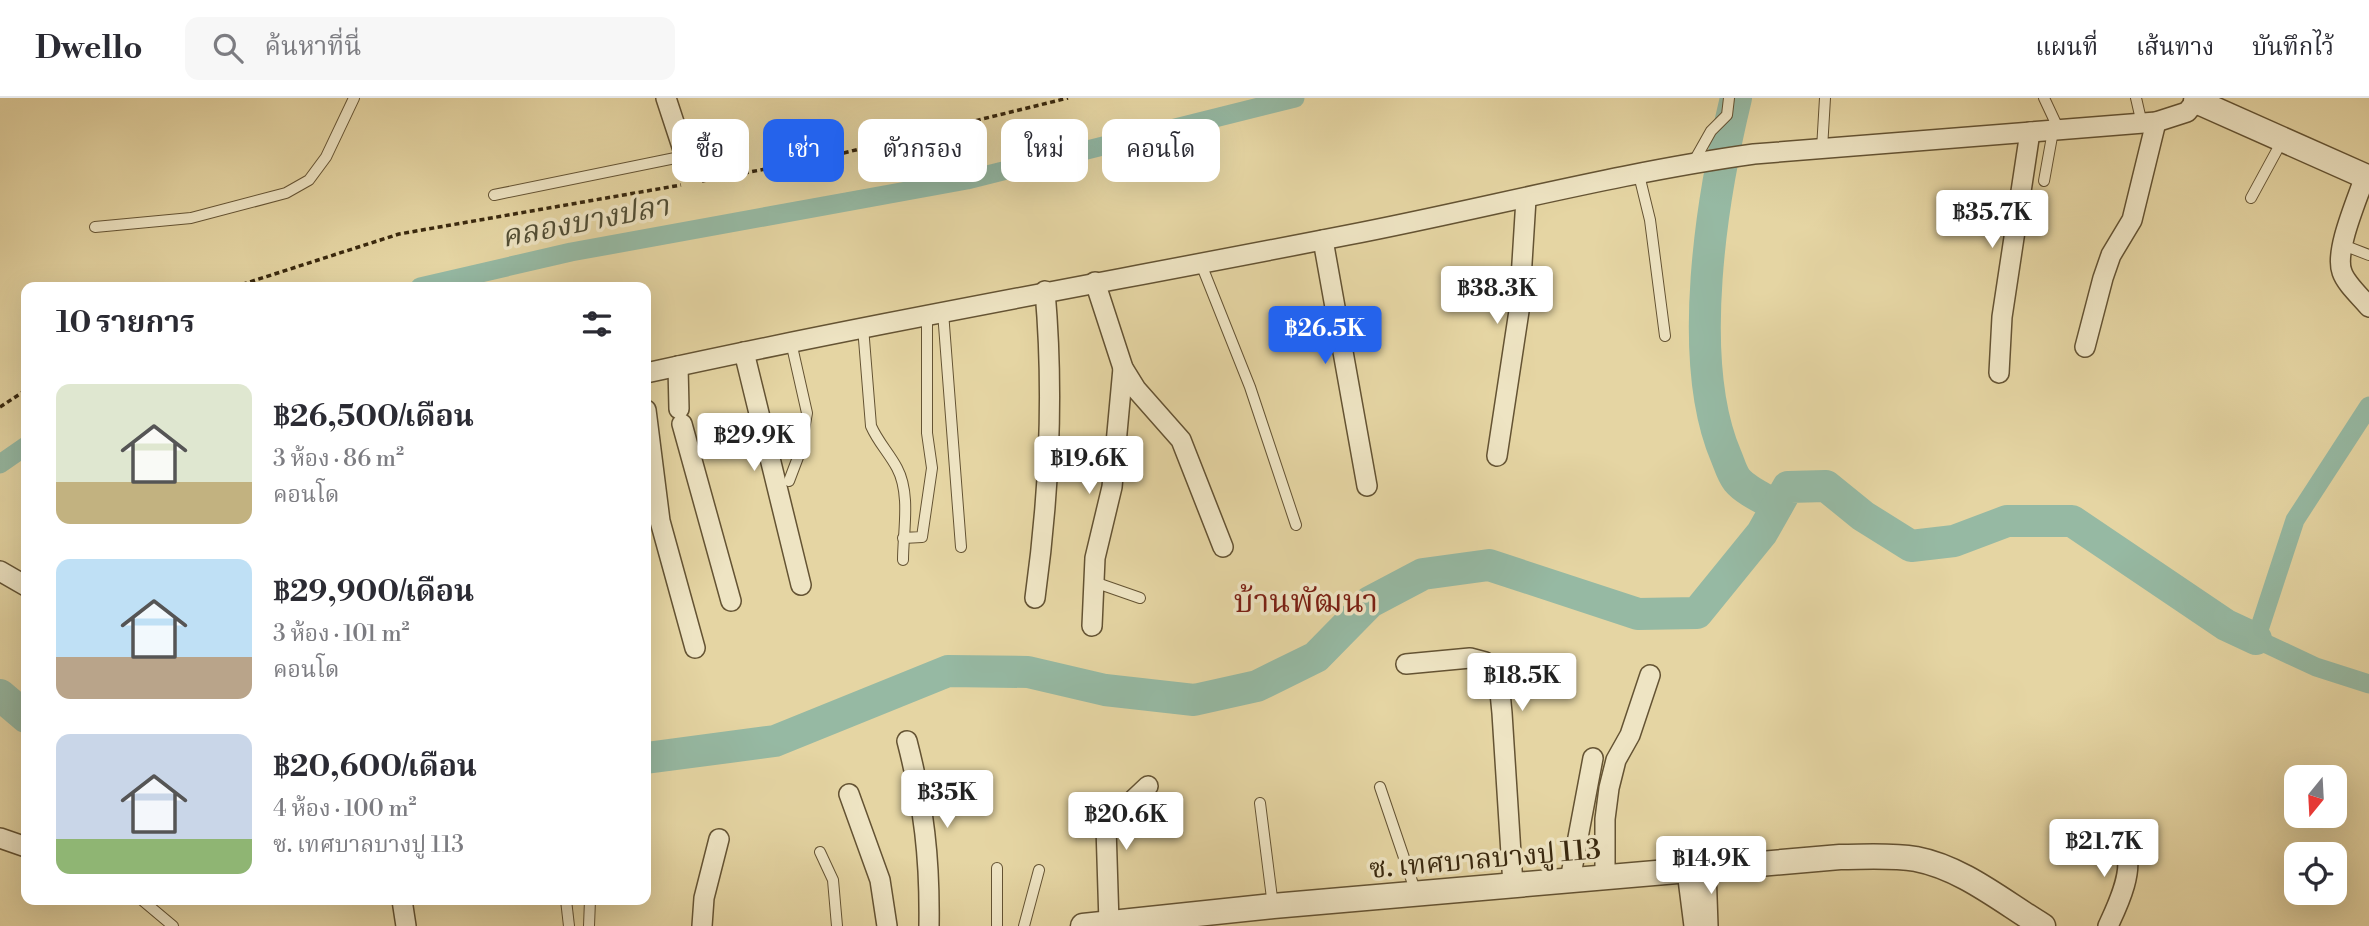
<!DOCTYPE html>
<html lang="th">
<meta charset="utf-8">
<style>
:root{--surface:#fff;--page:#f7f7f7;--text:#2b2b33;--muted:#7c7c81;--line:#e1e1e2;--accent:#2563eb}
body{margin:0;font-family:"Libre Bodoni","Noto Serif Thai",serif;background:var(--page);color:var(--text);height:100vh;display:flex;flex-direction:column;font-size:26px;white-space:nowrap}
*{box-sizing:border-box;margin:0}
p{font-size:23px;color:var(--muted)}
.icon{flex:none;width:38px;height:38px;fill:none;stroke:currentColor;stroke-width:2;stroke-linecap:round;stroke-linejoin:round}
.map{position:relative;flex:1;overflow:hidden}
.sheet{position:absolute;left:21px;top:184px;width:630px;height:623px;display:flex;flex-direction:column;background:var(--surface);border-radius:14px;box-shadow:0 7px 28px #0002}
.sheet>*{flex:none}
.guide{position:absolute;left:672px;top:21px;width:665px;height:63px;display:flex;gap:14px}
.needle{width:46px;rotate:198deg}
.buttons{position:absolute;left:2284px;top:667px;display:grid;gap:14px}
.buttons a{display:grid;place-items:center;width:63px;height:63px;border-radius:14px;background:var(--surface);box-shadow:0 7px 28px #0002;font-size:35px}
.price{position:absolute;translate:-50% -60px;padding:0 16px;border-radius:7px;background:#fff;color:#222;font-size:23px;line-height:46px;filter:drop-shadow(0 2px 4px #0008)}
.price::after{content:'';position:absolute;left:50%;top:42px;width:21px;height:16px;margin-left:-10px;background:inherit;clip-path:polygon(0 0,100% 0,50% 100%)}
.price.on{background:var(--accent);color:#fff}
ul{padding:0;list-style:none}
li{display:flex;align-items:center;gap:21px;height:175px;padding:0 35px}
li span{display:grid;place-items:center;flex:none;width:196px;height:140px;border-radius:14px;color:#555}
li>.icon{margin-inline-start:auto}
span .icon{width:84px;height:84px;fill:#fffc;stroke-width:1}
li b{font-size:30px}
h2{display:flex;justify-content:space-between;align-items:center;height:84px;padding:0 35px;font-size:30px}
.chip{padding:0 24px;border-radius:14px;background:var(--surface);box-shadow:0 7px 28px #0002;font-size:24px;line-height:63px}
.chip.on{background:var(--accent);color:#fff}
header{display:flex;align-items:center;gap:42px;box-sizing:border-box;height:98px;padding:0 35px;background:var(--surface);border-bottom:2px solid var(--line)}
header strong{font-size:33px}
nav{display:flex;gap:38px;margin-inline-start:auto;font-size:24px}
.search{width:490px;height:63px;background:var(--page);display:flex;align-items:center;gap:18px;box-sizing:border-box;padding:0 24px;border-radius:14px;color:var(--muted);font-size:26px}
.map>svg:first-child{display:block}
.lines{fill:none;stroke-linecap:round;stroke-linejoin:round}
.canal{stroke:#96b9a3;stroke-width:19}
.river{stroke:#96b9a3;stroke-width:32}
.service-casing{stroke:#645333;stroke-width:12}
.minor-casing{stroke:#645333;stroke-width:22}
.tertiary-casing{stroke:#645333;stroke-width:27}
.path{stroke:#39280e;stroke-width:3.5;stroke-dasharray:5 3.5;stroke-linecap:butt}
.service{stroke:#eee4c3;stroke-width:10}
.minor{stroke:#eee4c3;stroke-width:19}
.tertiary{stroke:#eee4c3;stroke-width:24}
.labels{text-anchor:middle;stroke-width:7;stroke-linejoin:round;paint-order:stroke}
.street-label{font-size:28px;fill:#39280e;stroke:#eee4c3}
.water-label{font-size:30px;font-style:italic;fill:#504c33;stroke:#eee4c3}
.quarter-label{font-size:32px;fill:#7a1f14;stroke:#eee4c3}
</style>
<header>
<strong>Dwello</strong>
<div class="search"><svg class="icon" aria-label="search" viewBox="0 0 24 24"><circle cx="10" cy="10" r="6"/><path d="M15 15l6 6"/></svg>ค้นหาที่นี่</div>
<nav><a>แผนที่</a><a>เส้นทาง</a><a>บันทึกไว้</a></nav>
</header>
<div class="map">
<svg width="2369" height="828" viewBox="0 0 2369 828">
<rect width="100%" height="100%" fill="#e5d5a3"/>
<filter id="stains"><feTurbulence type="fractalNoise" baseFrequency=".00286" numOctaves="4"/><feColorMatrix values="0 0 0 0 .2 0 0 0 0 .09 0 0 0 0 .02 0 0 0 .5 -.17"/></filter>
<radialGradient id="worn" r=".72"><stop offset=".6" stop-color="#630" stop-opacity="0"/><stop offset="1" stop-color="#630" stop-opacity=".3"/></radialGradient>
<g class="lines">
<g class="canal">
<polyline points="420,189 571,154 967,82 1295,0"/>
<polyline points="2369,308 2295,422 2256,541 2316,569 2369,586"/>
<polyline points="0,366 26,348"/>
</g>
<g class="river">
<path d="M 1736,0 C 1712,99 1685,262 1726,358 C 1729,365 1732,376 1737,382 C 1746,393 1765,401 1777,408"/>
<polyline points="0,597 26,619"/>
<polyline points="646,660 775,643 948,573 1028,574 1105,592 1194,602 1257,588 1316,559 1370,504 1423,476 1489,467 1638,516 1697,515 1762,435 1788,389 1826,388 1863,418 1911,448 1954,443 2007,423 2072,423 2226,527 2256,541"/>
</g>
<g class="service-casing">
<g id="service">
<polyline points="2044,0 2059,32"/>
<polyline points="2136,0 2142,26"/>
<polyline points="1822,51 1825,0"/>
<polyline points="1693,65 1711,33 1727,17 1729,0"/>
<polyline points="1639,77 1650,122 1665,238"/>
<polyline points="2044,83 2053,33"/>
<polyline points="494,97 685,58"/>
<polyline points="2251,100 2282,43"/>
<polyline points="95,129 191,120 286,95 309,82 326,59 354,0"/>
<polyline points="2343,147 2369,157"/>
<polyline points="1201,166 1250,289 1296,427"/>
<polyline points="943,214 961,449"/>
<path d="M 863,229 L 871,328 C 878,344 889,355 897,370 C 911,396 903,434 903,462"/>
<polyline points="789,383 800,354 807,315 791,244"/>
<polyline points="903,440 922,439 932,370 927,335 927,217"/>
<polyline points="1094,484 1140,500"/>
<polyline points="1380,689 1416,795"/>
<polyline points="1260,705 1273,808"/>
<polyline points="820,754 833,782 837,828"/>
<polyline points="997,770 997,828"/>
<polyline points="142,802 173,828"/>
<polyline points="566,802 569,828"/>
<polyline points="589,828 590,802"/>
<polyline points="1024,828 1039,772"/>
</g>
</g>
<g class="minor-casing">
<g id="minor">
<polyline points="666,0 689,70"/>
<path d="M 2365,78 C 2358,100 2334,153 2342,174 C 2346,186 2361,199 2369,209"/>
<polyline points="1323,142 1367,388"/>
<polyline points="1095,184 1123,270 1136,291 1181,342 1223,449"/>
<polyline points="2085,249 2103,180 2111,157 2132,122 2156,24"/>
<polyline points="744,254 801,487"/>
<polyline points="678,268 679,311"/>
<path d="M 646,275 C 879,224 1113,183 1348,137 C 1483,111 1617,75 1754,56 L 2156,24 L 2187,14 L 2196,3"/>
<polyline points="1999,275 2002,219 2030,34"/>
<polyline points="646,312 660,423 695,550"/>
<polyline points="682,326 731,503"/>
<polyline points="1497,358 1519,213 1526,101"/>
<polyline points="0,473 26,488"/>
<path d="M 1035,500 C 1049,399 1054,295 1045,193"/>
<polyline points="1092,528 1095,460 1112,389 1123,270"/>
<polyline points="1406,566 1470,560 1485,564 1493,571 1499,584 1502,615 1513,787"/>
<path d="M 907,643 C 924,709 930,760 929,828"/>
<polyline points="849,696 880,782 887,828"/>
<path d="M 2100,734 C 2107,738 2118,742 2123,749 C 2137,768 2117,809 2108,828"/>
<polyline points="0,740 26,749"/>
<polyline points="1706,771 1708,828"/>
<polyline points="1687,773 1694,828"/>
<polyline points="1605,780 1605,721 1609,690 1616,662 1630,637 1650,577"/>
<polyline points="1570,782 1593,660"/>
<polyline points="402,802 406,828"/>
<polyline points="1109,825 1106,729 1109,718 1130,705 1148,688"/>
<polyline points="702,828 704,800 719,741"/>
</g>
</g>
<g class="tertiary-casing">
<g id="tertiary">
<polyline points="2198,0 2196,3 2369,80"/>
<path d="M 1083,828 L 1273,808 L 1840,759 C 1865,759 1891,757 1916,761 C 1963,770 2003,804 2043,828"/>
</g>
</g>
<g class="path">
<polyline points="702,83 819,61 1068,0"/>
<polyline points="234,189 399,136 681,87"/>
<polyline points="0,309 26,292"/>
</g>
<use href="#service" class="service"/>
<use href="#minor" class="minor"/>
<use href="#tertiary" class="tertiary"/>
</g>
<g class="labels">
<g class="street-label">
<text transform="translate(1485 760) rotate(-5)" y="10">ซ. เทศบาลบางปู 113</text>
</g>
<g class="water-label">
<text transform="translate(585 123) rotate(-11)" y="10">คลองบางปลา</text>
</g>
<g class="quarter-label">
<text x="1306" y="514">บ้านพัฒนา</text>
</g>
</g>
<rect width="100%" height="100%" filter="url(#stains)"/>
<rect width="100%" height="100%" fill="url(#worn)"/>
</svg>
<div class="buttons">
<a><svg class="needle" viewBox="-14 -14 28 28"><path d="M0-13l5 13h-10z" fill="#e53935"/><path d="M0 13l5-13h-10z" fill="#7c7c81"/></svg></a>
<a><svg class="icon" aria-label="locate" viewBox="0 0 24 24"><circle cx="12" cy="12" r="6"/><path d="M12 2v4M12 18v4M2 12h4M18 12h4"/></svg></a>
</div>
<b class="price" style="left:1992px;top:152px">฿35.7K</b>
<b class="price" style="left:1497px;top:228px">฿38.3K</b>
<b class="price on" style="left:1325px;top:268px">฿26.5K</b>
<b class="price" style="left:754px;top:375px">฿29.9K</b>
<b class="price" style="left:1089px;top:398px">฿19.6K</b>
<b class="price" style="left:1522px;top:615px">฿18.5K</b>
<b class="price" style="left:947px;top:732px">฿35K</b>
<b class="price" style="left:1126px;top:754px">฿20.6K</b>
<b class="price" style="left:2104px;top:781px">฿21.7K</b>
<b class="price" style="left:1711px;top:798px">฿14.9K</b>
<div class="guide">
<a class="chip">ซื้อ</a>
<a class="chip on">เช่า</a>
<a class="chip">ตัวกรอง</a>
<a class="chip">ใหม่</a>
<a class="chip">คอนโด</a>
</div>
<section class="sheet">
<h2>10 รายการ<svg class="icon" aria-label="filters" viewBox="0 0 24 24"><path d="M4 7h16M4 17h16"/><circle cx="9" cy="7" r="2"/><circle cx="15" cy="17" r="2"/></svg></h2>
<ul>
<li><span style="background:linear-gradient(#dfe7d0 70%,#c2b280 0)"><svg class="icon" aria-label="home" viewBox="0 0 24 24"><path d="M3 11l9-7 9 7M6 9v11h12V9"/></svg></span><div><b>฿26,500/เดือน</b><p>3 ห้อง · 86 m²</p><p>คอนโด</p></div></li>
<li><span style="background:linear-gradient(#bfe0f5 70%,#b9a48a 0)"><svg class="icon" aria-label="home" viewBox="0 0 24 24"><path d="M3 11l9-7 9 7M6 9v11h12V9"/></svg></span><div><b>฿29,900/เดือน</b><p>3 ห้อง · 101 m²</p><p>คอนโด</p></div></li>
<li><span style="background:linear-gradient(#c9d6e8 75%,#8fb573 0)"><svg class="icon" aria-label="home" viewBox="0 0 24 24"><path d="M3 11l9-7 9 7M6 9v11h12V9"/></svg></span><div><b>฿20,600/เดือน</b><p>4 ห้อง · 100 m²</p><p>ซ. เทศบาลบางปู 113</p></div></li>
</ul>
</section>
</div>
